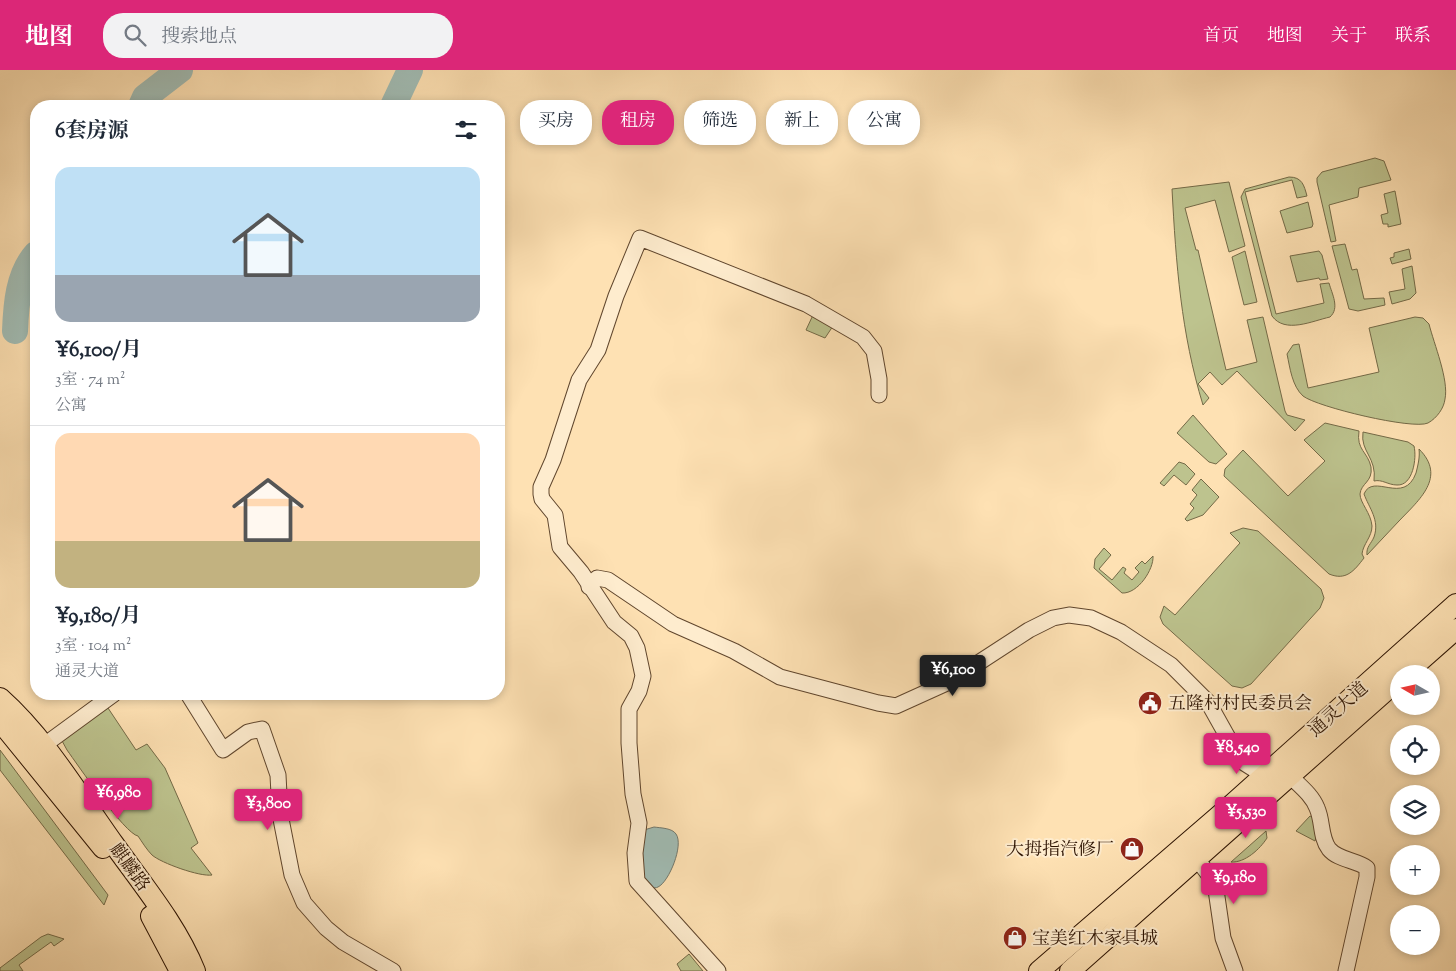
<!DOCTYPE html>
<html lang="zh">
<meta charset="utf-8">
<style>
:root{--surface:#fff;--page:#f2f2f3;--text:#1f2937;--muted:#747a83;--line:#e0e1e3;--accent:#db2777}
body{margin:0;font-family:"Sorts Mill Goudy","Noto Serif SC",serif;background:var(--page);color:var(--text);height:100vh;display:flex;flex-direction:column;font-size:19px;white-space:nowrap}
*{box-sizing:border-box;margin:0}
p{font-size:16px;color:var(--muted)}
.icon{flex:none;width:28px;height:28px;fill:none;stroke:currentColor;stroke-width:2;stroke-linecap:round;stroke-linejoin:round}
.map{position:relative;flex:1;overflow:hidden}
.sheet{position:absolute;left:30px;top:30px;width:475px;height:600px;display:flex;flex-direction:column;background:var(--surface);border-radius:20px;box-shadow:0 2px 8px #0003}
.sheet>*{flex:none}
.guide{position:absolute;left:520px;top:30px;width:475px;height:45px;display:flex;gap:10px}
.needle{width:32px;rotate:279deg}
.buttons{position:absolute;left:1390px;top:595px;display:grid;gap:10px}
.buttons a{display:grid;place-items:center;width:50px;height:50px;border-radius:50%;background:var(--surface);box-shadow:0 2px 8px #0003;font-size:25px}
.price{position:absolute;translate:-50% -42px;padding:0 11px;border-radius:5px;background:var(--accent);color:#fff;font-size:16px;line-height:32px;filter:drop-shadow(0 1px 2px #0008)}
.price::after{content:'';position:absolute;left:50%;top:30px;width:15px;height:11px;margin-left:-8px;background:inherit;clip-path:polygon(0 0,100% 0,50% 100%)}
.price.active{background:#222;color:#fff}
ul{padding:0;list-style:none}
li{display:grid;align-content:center;gap:10px;height:265px;padding:0 25px}
li+li{border-top:1px solid var(--line)}
li span{display:grid;place-items:center;height:155px;border-radius:15px;color:#555}
li>.icon{margin-inline-start:auto}
span .icon{width:90px;height:90px;fill:#fffc;stroke-width:1}
li b{font-size:21px}
h2{display:flex;justify-content:space-between;align-items:center;height:60px;padding:0 25px;font-size:21px}
.tag{padding:0 18px;border-radius:20px;background:var(--surface);box-shadow:0 2px 8px #0003;font-size:18px;line-height:45px}
.tag.active{background:var(--accent);color:#fff}
header{display:flex;align-items:center;gap:30px;box-sizing:border-box;height:70px;padding:0 25px;background:var(--accent);color:#fff}
header strong{font-size:24px}
nav{display:flex;gap:28px;margin-inline-start:auto;font-size:18px}
.search{width:350px;height:45px;background:var(--page);display:flex;align-items:center;gap:12px;box-sizing:border-box;padding:0 18px;border-radius:20px;color:var(--muted);font-size:19px}
.map>svg:first-child{display:block}
.green{fill:#bdc38e;stroke:#746a47}
.water{fill:#a1bcb4;stroke:#72786c}
.lines{fill:none;stroke-linecap:round;stroke-linejoin:round}
.river{stroke:#a1bcb4;stroke-width:26}
.minor-casing{stroke:#60462d;stroke-width:17}
.major-casing{stroke:#2c1200;stroke-width:22}
.minor{stroke:#feecce;stroke-width:15}
.major{stroke:#fee1b3;stroke-width:20}
.labels{text-anchor:middle;stroke-width:4;stroke-linejoin:round;paint-order:stroke}
.poi-label{font-size:18px;fill:#2c1200;stroke:#feecce;text-anchor:start}
.street-label{font-size:18px;fill:#2c1200;stroke:#feecce}
</style>
<header>
<strong>地图</strong>
<div class="search"><svg class="icon" aria-label="search" viewBox="0 0 24 24"><circle cx="10" cy="10" r="6"/><path d="M15 15l6 6"/></svg>搜索地点</div>
<nav><a>首页</a><a>地图</a><a>关于</a><a>联系</a></nav>
</header>
<div class="map">
<svg width="1456" height="901" viewBox="0 0 1456 901">
<rect width="100%" height="100%" fill="#fee1b3"/>
<filter id="stains"><feTurbulence type="fractalNoise" baseFrequency=".004" numOctaves="4"/><feColorMatrix values="0 0 0 0 .2 0 0 0 0 .09 0 0 0 0 .02 0 0 0 .5 -.17"/></filter>
<radialGradient id="worn" r=".72"><stop offset=".6" stop-color="#630" stop-opacity="0"/><stop offset="1" stop-color="#630" stop-opacity=".3"/></radialGradient>
<g class="green">
<polygon points="1375,88 1384,91 1391,110 1359,118 1358,127 1329,135 1336,171 1331,172 1317,112 1317,108 1322,102"/>
<path d="M 1289,107 C 1302,107 1304,115 1307,126 L 1297,128 L 1292,110 L 1245,122 L 1276,244 L 1324,233 L 1320,214 L 1329,213 C 1332,224 1340,238 1330,247 C 1312,251 1285,264 1272,246 L 1241,127 L 1245,119 Z"/>
<path d="M 1229,112 L 1245,176 L 1229,182 L 1215,130 L 1185,138 L 1196,180 L 1198,180 L 1226,300 L 1257,292 L 1247,250 L 1263,247 L 1285,341 L 1287,345 L 1305,350 L 1295,361 L 1237,301 L 1222,315 L 1210,302 L 1198,314 L 1209,328 L 1203,335 C 1181,263 1176,194 1172,119 Z"/>
<polygon points="1395,121 1401,154 1388,157 1388,154 1383,154 1381,145 1388,143 1384,124"/>
<polygon points="1308,132 1313,154 1312,157 1287,163 1280,141"/>
<polygon points="1345,174 1352,200 1357,199 1364,229 1384,228 1385,235 1358,241 1349,239 1332,176"/>
<polygon points="1409,179 1411,189 1392,194 1390,188 1394,187 1394,183"/>
<polygon points="1245,181 1257,232 1244,235 1232,187"/>
<polygon points="1319,181 1322,185 1328,209 1320,210 1319,208 1297,212 1290,186"/>
<polygon points="1412,196 1416,223 1410,229 1392,234 1389,222 1405,219 1402,199"/>
<polygon points="813,245 833,256 825,268 806,260"/>
<path d="M 1415,247 L 1423,248 L 1429,254 C 1434,274 1449,310 1445,329 C 1444,338 1437,348 1428,353 C 1413,360 1317,337 1303,326 C 1292,316 1290,298 1287,284 L 1293,275 L 1299,274 L 1308,318 L 1379,302 L 1369,258 Z"/>
<polygon points="1193,345 1227,384 1216,394 1209,392 1177,363"/>
<path d="M 1325,353 L 1359,361 C 1356,380 1368,382 1371,397 C 1373,412 1361,413 1360,424 C 1360,433 1371,443 1372,456 C 1372,467 1363,474 1362,484 L 1364,488 C 1354,501 1346,511 1329,504 L 1224,406 L 1225,399 L 1243,380 L 1288,426 L 1325,391 L 1304,370 Z"/>
<path d="M 1363,362 L 1408,372 L 1414,376 C 1417,388 1413,416 1397,415 C 1388,415 1382,409 1374,411 C 1377,387 1360,382 1363,362 Z"/>
<path d="M 1419,379 C 1447,407 1419,430 1399,451 C 1388,462 1378,474 1367,485 C 1366,477 1371,474 1374,467 C 1380,450 1369,438 1364,424 C 1373,402 1404,436 1416,403 C 1418,395 1420,387 1419,379 Z"/>
<polygon points="1179,392 1185,394 1195,404 1186,415 1174,405 1164,416 1160,413"/>
<polygon points="1201,409 1219,427 1203,445 1187,451 1185,449 1194,438 1190,434 1197,425 1192,420"/>
<polygon points="1243,458 1258,461 1321,519 1324,528 1320,538 1251,614 1242,618 1232,616 1163,554 1160,547 1164,536 1175,545 1240,473 1230,463"/>
<path d="M 1104,478 L 1111,485 L 1099,499 L 1112,510 L 1123,497 L 1126,499 L 1124,503 L 1132,510 L 1139,502 L 1135,498 L 1142,491 L 1145,494 L 1153,486 C 1154,499 1138,524 1122,523 L 1094,498 L 1095,489 Z"/>
<path d="M 106,635 L 136,680 L 147,674 L 165,698 L 198,773 L 191,778 L 212,805 C 200,807 161,793 152,785 C 147,780 142,772 138,766 C 125,764 77,694 67,680 L 61,669 Z"/>
<polygon points="0,680 108,825 104,835 0,700"/>
<polygon points="1310,746 1317,749 1319,756 1315,771 1296,761"/>
<path d="M 1266,761 L 1267,768 C 1260,779 1245,793 1231,792 Z"/>
<polygon points="48,864 64,869 54,876 51,872 19,895 23,901 0,901 0,898 41,867"/>
<polygon points="689,884 703,901 681,901 677,894"/>
</g>
<path class="water" d="M 654,757 C 661,758 672,758 676,764 C 684,775 669,812 658,817 C 654,819 650,817 646,816 L 641,801 L 644,760 Z"/>
<g class="lines">
<g class="river">
<polyline points="141,36 145,27 180,0"/>
<polyline points="393,36 410,0"/>
<path d="M 15,261 C 16,235 18,204 36,184"/>
</g>
<g class="minor-casing">
<g id="minor">
<polyline points="589,517 597,508 608,510 673,554 734,581 780,607 878,633 896,636 949,612 1029,560 1053,548 1069,545 1091,548 1121,562 1171,595 1208,632 1241,691 1263,705"/>
<polyline points="188,624 223,680 248,662 262,659 278,705 280,744 292,805 304,833 326,858 343,872 393,901"/>
<polyline points="43,676 114,624"/>
<path d="M 1290,706 C 1300,716 1312,725 1317,738 C 1323,751 1320,767 1329,779 C 1338,790 1356,790 1367,798 L 1367,807 L 1346,901"/>
<polyline points="1197,789 1215,813 1223,868 1235,901"/>
<polyline points="718,901 637,811 635,783 639,753 633,724 629,673 629,639 639,621 643,606 637,578 631,566 614,552 581,502 560,477 555,445 542,429 541,424 541,417 553,390 579,310 598,280 616,226 640,168 806,234 863,267 874,281 879,309 879,325"/>
</g>
</g>
<g class="major-casing">
<g id="major">
<polyline points="1405,604 1456,559"/>
<path d="M 0,628 C 45,668 78,724 113,773 C 142,814 176,854 195,901"/>
<polyline points="0,651 103,778"/>
<polyline points="151,846 180,901"/>
<polyline points="1039,901 1228,738 1456,534"/>
<polyline points="1070,901 1399,609"/>
</g>
</g>
<use href="#minor" class="minor"/>
<use href="#major" class="major"/>
</g>
<defs>
<g id="civic-disc" transform="scale(1.25)"><circle r="9.5" fill="#8f2418" stroke="#feecce"/><path d="M-.6-6.5H3V-4.5H.6V-3L4-1V1h2V6H-6V1h2V-1L-.6-3ZM-1.2 2.5V6h2.4V2.5Z" fill="#fff"/></g>
<g id="shop-disc" transform="scale(1.25)"><circle r="9.5" fill="#8f2418" stroke="#feecce"/><path d="M-5-2.5h2.3a2.7 3.5 0 0 1 5.4 0H5L5.5 6h-11ZM-1.5-2.5h3a1.5 2.3 0 0 0-3 0Z" fill="#fff"/></g>
</defs>
<g fill-rule="evenodd">
<use href="#civic-disc" x="1150" y="633"/>
<use href="#shop-disc" x="1132" y="779"/>
<use href="#shop-disc" x="1015" y="868"/>
</g>
<g class="labels">
<g class="poi-label">
<text x="1168" y="639">五隆村村民委员会</text>
<text x="1114" y="785" text-anchor="end">大拇指汽修厂</text>
<text x="1032" y="874">宝美红木家具城</text>
</g>
<g class="street-label">
<text transform="translate(1338 639) rotate(-42)" y="6">通灵大道</text>
<text transform="translate(130 797) rotate(54)" y="6">麒麟路</text>
</g>
</g>
<rect width="100%" height="100%" filter="url(#stains)"/>
<rect width="100%" height="100%" fill="url(#worn)"/>
</svg>
<div class="buttons">
<a><svg class="needle" viewBox="-14 -14 28 28"><path d="M0-13l5 13h-10z" fill="#e53935"/><path d="M0 13l5-13h-10z" fill="#747a83"/></svg></a>
<a><svg class="icon" aria-label="locate" viewBox="0 0 24 24"><circle cx="12" cy="12" r="6"/><path d="M12 2v4M12 18v4M2 12h4M18 12h4"/></svg></a>
<a><svg class="icon" aria-label="layers" viewBox="0 0 24 24"><path d="M12 4l9 5-9 5-9-5zM3 14l9 5 9-5"/></svg></a>
<a>+</a>
<a>−</a>
</div>
<b class="price active" style="left:953px;top:627px">¥6,100</b>
<b class="price" style="left:1237px;top:705px">¥8,540</b>
<b class="price" style="left:118px;top:750px">¥6,980</b>
<b class="price" style="left:268px;top:761px">¥3,800</b>
<b class="price" style="left:1246px;top:769px">¥5,530</b>
<b class="price" style="left:1234px;top:835px">¥9,180</b>
<div class="guide">
<a class="tag">买房</a>
<a class="tag active">租房</a>
<a class="tag">筛选</a>
<a class="tag">新上</a>
<a class="tag">公寓</a>
</div>
<section class="sheet">
<h2>6套房源<svg class="icon" aria-label="filters" viewBox="0 0 24 24"><path d="M4 7h16M4 17h16"/><circle cx="9" cy="7" r="2"/><circle cx="15" cy="17" r="2"/></svg></h2>
<ul>
<li><span style="background:linear-gradient(#bfe0f5 70%,#9aa5b1 0)"><svg class="icon" aria-label="home" viewBox="0 0 24 24"><path d="M3 11l9-7 9 7M6 9v11h12V9"/></svg></span><div><b>¥6,100/月</b><p>3室 · 74 m²</p><p>公寓</p></div></li>
<li><span style="background:linear-gradient(#ffd9b3 70%,#c2b280 0)"><svg class="icon" aria-label="home" viewBox="0 0 24 24"><path d="M3 11l9-7 9 7M6 9v11h12V9"/></svg></span><div><b>¥9,180/月</b><p>3室 · 104 m²</p><p>通灵大道</p></div></li>
</ul>
</section>
</div>
